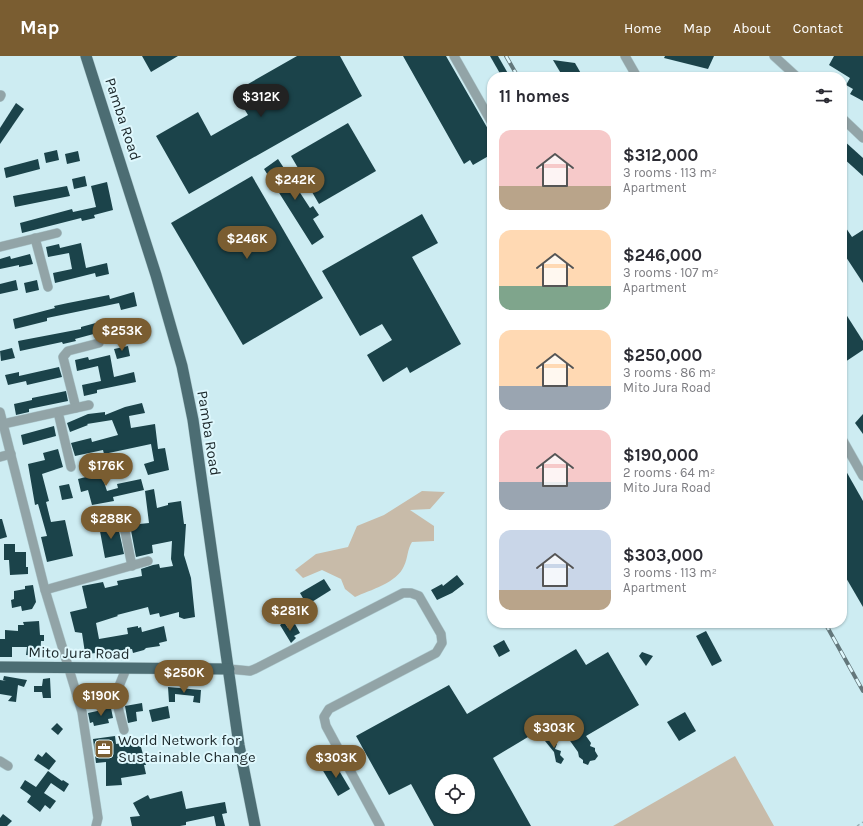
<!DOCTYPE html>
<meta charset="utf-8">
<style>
:root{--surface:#fff;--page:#f7f7f7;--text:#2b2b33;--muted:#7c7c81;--accent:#7a5d31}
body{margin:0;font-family:Karla,sans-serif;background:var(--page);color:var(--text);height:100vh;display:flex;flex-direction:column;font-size:15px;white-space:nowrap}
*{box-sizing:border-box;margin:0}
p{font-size:13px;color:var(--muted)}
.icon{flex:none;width:22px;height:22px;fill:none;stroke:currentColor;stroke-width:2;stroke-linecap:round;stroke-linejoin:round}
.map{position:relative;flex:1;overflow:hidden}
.sheet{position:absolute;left:487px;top:16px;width:360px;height:556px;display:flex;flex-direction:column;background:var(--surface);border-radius:16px;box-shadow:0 1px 3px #0004}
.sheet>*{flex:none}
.controls{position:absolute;left:435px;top:718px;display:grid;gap:8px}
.controls a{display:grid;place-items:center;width:40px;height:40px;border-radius:50%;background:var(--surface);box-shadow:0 1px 3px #0004;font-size:20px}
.price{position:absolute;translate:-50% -34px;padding:0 9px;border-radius:14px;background:var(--accent);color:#fff;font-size:13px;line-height:26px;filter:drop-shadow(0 1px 2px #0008)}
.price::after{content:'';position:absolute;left:50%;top:24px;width:12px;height:9px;margin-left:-6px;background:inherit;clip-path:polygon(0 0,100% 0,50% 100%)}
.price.selected{background:#222;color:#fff}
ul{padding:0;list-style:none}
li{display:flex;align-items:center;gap:12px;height:100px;padding:0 12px}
li span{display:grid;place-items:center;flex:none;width:112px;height:80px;border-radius:12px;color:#555}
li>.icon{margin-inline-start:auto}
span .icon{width:48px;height:48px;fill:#fffc;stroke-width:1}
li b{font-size:17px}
h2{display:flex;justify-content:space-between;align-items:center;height:48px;padding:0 12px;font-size:17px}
header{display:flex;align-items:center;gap:24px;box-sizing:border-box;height:56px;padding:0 20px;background:var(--accent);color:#fff}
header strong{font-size:19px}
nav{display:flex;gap:22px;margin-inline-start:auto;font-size:14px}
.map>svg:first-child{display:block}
.green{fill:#c8bba9}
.building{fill:#1b434a;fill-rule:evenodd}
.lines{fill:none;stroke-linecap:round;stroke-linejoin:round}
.minor-casing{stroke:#adc9ce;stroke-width:10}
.major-casing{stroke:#adc9ce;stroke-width:12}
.path{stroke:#97b0b5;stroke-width:1.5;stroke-dasharray:3 3;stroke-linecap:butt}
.minor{stroke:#92a4a7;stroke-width:9}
.major{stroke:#4c6d73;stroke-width:11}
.rail-casing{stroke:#63777b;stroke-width:4}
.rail{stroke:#dff8fd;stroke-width:2.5;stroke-dasharray:8;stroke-linecap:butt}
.labels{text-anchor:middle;stroke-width:4;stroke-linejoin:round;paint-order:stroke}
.street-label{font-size:15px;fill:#1c282b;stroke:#dff8fd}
.poi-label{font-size:15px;fill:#1c282b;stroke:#dff8fd;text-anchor:start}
</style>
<header>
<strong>Map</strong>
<nav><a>Home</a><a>Map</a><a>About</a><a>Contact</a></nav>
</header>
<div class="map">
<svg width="863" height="770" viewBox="0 0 863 770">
<rect width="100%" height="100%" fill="#cdecf2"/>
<g class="green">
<path d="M 422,435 L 445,436 L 430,453 L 410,454 L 434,470 L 434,485 L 412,486 C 407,494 408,502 404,510 C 397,527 370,534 355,541 L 345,533 L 341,523 L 322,514 L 303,522 L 295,514 L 316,498 L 348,491 L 357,470 L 384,459 Z"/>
<polygon points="735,700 774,770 613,770"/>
</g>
<g class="building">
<polygon points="142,0 178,0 151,16"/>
<polygon points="297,0 340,0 362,40 189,138 156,80 198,56 211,80 248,59 234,36"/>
<polygon points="403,0 446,0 492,80 492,91 489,94 492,98 473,109 470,104 464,108"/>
<polygon points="490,0 498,0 510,21 502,21"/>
<polygon points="665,0 714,0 708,13 664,2"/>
<polygon points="834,0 863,0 863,45 850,38 853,33 846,29 850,22 829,9"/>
<polygon points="553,4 575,7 583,21 563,21"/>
<polygon points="16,47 24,53 0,88 0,72"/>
<polygon points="348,67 376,115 319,148 291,100"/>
<polygon points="842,83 863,102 863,120 842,101"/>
<polygon points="57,94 59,104 46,107 44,97"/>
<polygon points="78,95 80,105 67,108 65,98"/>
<polygon points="38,103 40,113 6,122 4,112"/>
<polygon points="278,103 310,152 313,150 319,159 313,163 324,181 312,189 264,113"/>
<polygon points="85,120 87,130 74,133 72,123"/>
<polygon points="252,120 323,242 243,289 171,167"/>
<polygon points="107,126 113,154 94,159 95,162 82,165 81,162 22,177 20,167 72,153 73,156 96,151 91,130"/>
<polygon points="67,130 70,140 15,151 13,140"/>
<polygon points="422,158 438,187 412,201 461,288 410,317 407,311 383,326 367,299 392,284 382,268 360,280 322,215"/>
<polygon points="842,166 852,181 863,174 863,227 842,195"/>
<polygon points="81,187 86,212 107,207 109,218 96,221 95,217 55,227 53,217 72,213 69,197 48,201 46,191 59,188 60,192"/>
<polygon points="30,198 33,208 19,211 19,209 0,213 0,203 10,200 11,203"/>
<polygon points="16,224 18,234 0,238 0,228"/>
<polygon points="37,224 39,234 26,237 24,227"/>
<polygon points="134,236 137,250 121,254 119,247 47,262 47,265 15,273 13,263 55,252 54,250 68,247 109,239 110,243"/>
<polygon points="842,252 863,285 863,294 842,308"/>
<polygon points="114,262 116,272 75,283 76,285 63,288 62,286 20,295 18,285 81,273 81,271"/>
<polygon points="128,290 130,300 117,303 114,293"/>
<polygon points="12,292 15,302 1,305 0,295"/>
<polygon points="110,299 114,321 134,316 136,326 97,334 97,337 84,340 82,329 101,325 98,310 77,315 75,304 88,301 89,304"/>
<polygon points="59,311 62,321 27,329 26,325 8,329 5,319 19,316 19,320"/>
<polygon points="66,335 68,345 29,353 29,356 16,359 14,348 32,344 32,342"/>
<polygon points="142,347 145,357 129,360 131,372 155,368 158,393 165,392 169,414 148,419 144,408 154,405 151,388 104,398 103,394 75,400 71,387 91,382 92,386 118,379 112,364 87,368 88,369 70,376 67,367 88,358 105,356 105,359 125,351"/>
<polygon points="863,358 863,378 855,367"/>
<polygon points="54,370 56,380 23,389 21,379"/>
<polygon points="58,393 63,411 42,418 49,445 46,446 51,466 65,464 73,500 47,506 41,481 47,480 38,448 35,449 28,408 45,404 43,397"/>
<polygon points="842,408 863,445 863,551 842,515"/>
<polygon points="99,411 107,435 118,432 117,428 141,423 144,434 113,441 114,445 92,449 88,434 81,436 78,423 86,421 84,415"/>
<polygon points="69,428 73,442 62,444 59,430"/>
<polygon points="154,433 157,452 168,449 168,447 181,445 184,468 186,468 184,499 191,522 195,561 184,563 179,561 179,556 160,561 159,557 150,559 148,551 117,559 118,560 96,567 99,583 128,578 127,572 138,570 138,572 141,571 142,576 164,570 167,585 159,587 160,590 146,592 144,594 133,597 132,593 87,598 85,597 82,577 75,576 70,556 87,552 82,530 103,526 105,532 118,529 117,525 142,520 141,513 153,509 159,508 160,512 173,510 171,503 172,485 152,489 153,497 136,501 130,469 149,467 145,435"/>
<polygon points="0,463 2,463 7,481 0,483"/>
<polygon points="117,466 124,498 105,502 99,470"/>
<polygon points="4,488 15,488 15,496 26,496 26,511 28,511 28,518 10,519 9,504 4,504"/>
<polygon points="457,519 464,528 452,537 437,544 431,534 442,528 443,530"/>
<polygon points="324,523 331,534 307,549 300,537"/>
<polygon points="33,529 36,546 32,553 22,555 21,550 12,552 11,544 14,543 14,535 25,533 25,530"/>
<polygon points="39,565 40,579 44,579 44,585 41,585 40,600 26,599 27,591 12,591 12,601 0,601 0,583 5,583 5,574 18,575 18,569 24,569 23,566"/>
<polygon points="284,566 288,572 295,568 300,577 294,580 296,582 291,587 280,569"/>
<polygon points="706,575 722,605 712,610 696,580"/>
<polygon points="504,584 510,595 499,601 493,590"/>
<path d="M 576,593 L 586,609 L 608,596 L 639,649 L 586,680 L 591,687 L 590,690 L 595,692 L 595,695 L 598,700 L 595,704 L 590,705 L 588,709 L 583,707 L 583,704 L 579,701 L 578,696 L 568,682 L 564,672 L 560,669 L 560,659 L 538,675 L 493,702 L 531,770 L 434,770 L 411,728 L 389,739 L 356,680 L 449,629 L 467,658 ZM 442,725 L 468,725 L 468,751 L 442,751 Z"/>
<polygon points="642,596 653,600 646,610 639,600"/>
<polygon points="4,620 27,624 24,631 18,629 16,646 8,645 12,640 0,638 0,624 6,625 3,624"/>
<polygon points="50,622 51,642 43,642 42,636 34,636 34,630 42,630 43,623"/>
<polygon points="168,631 201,634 200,647 193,646 194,640 175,638 175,646 169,646"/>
<polygon points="142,647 143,655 136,656 137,665 128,667 125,650"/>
<polygon points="168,650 170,662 152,666 149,654"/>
<polygon points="111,652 113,662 108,663 109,667 94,670 93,666 90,667 88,657"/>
<polygon points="685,656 696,675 679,685 667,666"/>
<polygon points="57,667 63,673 58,679 51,673"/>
<polygon points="545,678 553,681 551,686 557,688 555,693 561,695 560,699 564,703 561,708 556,706 554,696 545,685"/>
<polygon points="115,680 116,688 139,684 146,709 144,709 146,718 121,722 122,729 106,730 106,706 96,707 93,683"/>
<polygon points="46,696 56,705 49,714 34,704 38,698 42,701"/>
<polygon points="334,706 350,733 338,740 322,713"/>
<polygon points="48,715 62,725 63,724 69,728 64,736 51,727 44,737 56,745 50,753 45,749 40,756 27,746 31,740 20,732 25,724 36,731"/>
<polygon points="182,735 186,753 225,746 227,757 222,758 225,770 216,770 214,760 186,766 186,769 180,770 132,770 130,761 140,760 133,747 148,739 150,743"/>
<polygon points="3,758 12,765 7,770 0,770 0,762"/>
</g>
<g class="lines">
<g class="minor-casing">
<g id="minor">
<polyline points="454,0 492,67"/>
<polyline points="625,0 637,21"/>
<polyline points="774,0 797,21"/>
<polyline points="0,41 1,39"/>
<polyline points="842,62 863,82"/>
<polyline points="35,182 48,231"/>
<polyline points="0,191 57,177"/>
<polyline points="76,352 63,301 68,295 99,287"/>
<polyline points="0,356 45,534 82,656 98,762 96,770"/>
<polyline points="58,356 71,411"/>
<polyline points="3,368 89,349"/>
<polyline points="842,383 863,420"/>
<polyline points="0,401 11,398"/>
<polyline points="122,461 132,510"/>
<polyline points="45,534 148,505"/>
<polyline points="229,613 250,615 255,613 403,537 411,537 419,540 441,578 442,587 436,597 329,653 324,661 326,670 380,770"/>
<polyline points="124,674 115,640 126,613"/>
<polyline points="0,705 8,710"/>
</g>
</g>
<g class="major-casing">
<g id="major">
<polyline points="86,0 156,219 182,310 193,364 239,689 255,770"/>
<polyline points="0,611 229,613"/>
</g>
</g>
<polyline class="path" points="857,770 863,766"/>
<use href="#minor" class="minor"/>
<use href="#major" class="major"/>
<g class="rail-casing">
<g id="rail">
<polyline points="506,0 518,21"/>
<polyline points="825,567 863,635"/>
</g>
</g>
<use href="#rail" class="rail"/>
</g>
<defs>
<g id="office-square" transform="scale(1)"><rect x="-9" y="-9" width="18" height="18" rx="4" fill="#7a5d31" stroke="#dff8fd"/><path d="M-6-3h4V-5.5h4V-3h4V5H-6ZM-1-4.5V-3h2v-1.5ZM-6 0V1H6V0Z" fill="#fff"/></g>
</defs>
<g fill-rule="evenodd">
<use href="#office-square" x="104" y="693"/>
</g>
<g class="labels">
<g class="street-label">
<text transform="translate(123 63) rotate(72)" y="5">Pamba Road</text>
<text transform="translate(209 377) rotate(81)" y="5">Pamba Road</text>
<text transform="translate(79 597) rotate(1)" y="5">Mito Jura Road</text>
</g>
<g class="poi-label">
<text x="118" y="689">World Network for<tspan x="118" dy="17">Sustainable Change</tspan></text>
</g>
</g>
</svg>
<div class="controls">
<a><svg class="icon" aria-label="locate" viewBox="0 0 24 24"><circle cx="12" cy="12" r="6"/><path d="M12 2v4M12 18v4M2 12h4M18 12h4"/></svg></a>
</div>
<b class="price selected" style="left:261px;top:62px">$312K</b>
<b class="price" style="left:295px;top:145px">$242K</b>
<b class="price" style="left:247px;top:204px">$246K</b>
<b class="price" style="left:122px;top:296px">$253K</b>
<b class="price" style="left:106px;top:431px">$176K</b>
<b class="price" style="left:111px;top:484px">$288K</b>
<b class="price" style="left:290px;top:576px">$281K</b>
<b class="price" style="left:184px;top:638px">$250K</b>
<b class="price" style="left:101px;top:661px">$190K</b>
<b class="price" style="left:554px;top:693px">$303K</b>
<b class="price" style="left:336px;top:723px">$303K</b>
<section class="sheet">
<h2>11 homes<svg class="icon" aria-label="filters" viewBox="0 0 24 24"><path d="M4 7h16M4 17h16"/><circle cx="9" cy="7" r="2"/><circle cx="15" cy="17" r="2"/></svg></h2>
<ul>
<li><span style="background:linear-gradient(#f6c9c9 70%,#b9a48a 0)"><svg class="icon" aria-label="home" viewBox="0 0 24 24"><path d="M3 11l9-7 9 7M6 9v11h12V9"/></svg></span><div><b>$312,000</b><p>3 rooms · 113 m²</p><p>Apartment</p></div></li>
<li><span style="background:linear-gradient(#ffd9b3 70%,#7fa58c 0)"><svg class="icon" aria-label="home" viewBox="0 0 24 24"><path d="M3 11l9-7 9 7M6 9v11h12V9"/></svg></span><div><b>$246,000</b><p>3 rooms · 107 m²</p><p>Apartment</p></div></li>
<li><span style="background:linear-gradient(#ffd9b3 70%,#9aa5b1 0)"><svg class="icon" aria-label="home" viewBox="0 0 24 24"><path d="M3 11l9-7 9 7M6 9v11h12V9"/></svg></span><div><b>$250,000</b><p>3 rooms · 86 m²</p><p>Mito Jura Road</p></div></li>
<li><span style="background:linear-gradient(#f6c9c9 65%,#9aa5b1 0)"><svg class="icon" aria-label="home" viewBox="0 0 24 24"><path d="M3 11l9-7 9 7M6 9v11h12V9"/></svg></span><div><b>$190,000</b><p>2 rooms · 64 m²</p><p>Mito Jura Road</p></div></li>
<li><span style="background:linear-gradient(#c9d6e8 75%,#b9a48a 0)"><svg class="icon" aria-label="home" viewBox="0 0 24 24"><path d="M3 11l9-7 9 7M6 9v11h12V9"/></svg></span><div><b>$303,000</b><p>3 rooms · 113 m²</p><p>Apartment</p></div></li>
</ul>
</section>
</div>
